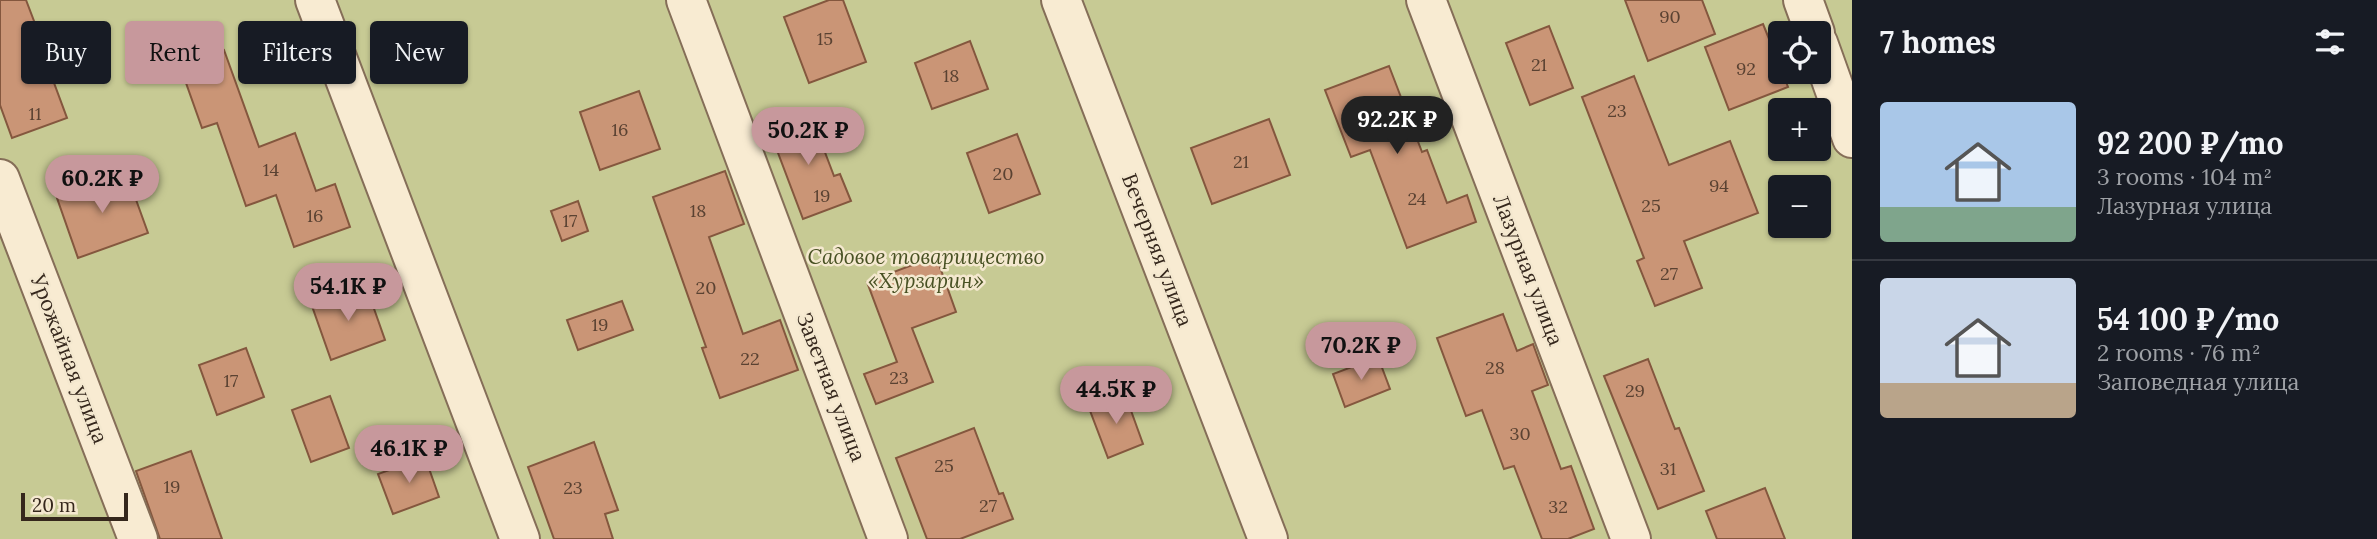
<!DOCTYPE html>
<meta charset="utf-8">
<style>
:root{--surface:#171b24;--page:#242831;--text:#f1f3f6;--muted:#9ea1a6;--line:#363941;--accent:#c7989c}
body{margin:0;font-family:Lora,serif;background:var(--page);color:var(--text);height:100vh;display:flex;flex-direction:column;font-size:26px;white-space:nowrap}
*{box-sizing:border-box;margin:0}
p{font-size:23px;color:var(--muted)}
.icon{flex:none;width:38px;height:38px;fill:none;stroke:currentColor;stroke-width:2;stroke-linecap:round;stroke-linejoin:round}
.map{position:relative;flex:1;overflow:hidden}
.side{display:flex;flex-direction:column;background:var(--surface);width:525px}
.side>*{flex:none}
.guide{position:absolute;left:21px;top:21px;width:665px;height:63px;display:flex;gap:14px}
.tools{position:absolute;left:1768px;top:21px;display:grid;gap:14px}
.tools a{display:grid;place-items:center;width:63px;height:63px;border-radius:7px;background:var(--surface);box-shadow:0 2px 5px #0004;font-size:35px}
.scale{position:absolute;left:21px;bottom:18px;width:107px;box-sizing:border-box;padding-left:7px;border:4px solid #35271c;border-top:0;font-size:19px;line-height:24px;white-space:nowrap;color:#35271c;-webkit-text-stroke:5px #f4e8cf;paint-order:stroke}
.price{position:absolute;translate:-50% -60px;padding:0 16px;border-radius:24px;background:var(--accent);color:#111;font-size:23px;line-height:46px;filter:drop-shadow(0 2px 4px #0008)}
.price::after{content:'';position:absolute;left:50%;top:42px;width:21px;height:16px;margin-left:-10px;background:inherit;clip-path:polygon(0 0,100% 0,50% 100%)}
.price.current{background:#222;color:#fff}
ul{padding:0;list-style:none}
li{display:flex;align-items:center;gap:21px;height:175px;padding:0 28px}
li+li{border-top:2px solid var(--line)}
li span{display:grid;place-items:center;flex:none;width:196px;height:140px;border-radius:7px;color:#555}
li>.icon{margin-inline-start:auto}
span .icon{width:84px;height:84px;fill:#fffc;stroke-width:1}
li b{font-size:30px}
h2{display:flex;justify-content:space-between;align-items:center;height:84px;padding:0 28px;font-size:30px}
.tag{padding:0 24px;border-radius:7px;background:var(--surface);box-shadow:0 2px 5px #0004;font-size:24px;line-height:63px}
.tag.current{background:var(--accent);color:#111}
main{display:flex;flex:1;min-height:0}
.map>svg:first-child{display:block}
.green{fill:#c7ca94;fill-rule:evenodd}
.building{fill:#ca9576;stroke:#84573e;stroke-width:2}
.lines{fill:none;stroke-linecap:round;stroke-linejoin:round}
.street-casing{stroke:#856e58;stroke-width:42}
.street{stroke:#f8ebd2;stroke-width:38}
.labels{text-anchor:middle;stroke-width:5;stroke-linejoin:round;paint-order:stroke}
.number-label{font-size:18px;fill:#5a4232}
.street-label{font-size:21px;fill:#35271c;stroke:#f4e8cf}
.park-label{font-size:21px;font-style:italic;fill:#485123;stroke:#f4e8cf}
</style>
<main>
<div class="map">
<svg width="1852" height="539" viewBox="0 0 1852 539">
<rect width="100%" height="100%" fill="#edddbf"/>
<path class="green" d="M 0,0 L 1852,0 L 1852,539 L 0,539 ZM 1780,33 L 1818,33 L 1818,72 L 1780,72 ZM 1780,110 L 1818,110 L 1818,149 L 1780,149 ZM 1780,187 L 1818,187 L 1818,226 L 1780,226 Z"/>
<g class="building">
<polygon points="0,0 26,0 53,71 50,72 67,118 12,138 0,105"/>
<polygon points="829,0 843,0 866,62 809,83 784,17"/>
<polygon points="1625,0 1702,0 1715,34 1648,61"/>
<polygon points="1763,24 1780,66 1780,72 1782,72 1788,87 1729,110 1705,47"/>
<polygon points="1549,26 1573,88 1530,105 1506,43"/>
<polygon points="970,41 988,89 932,109 915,63"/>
<polygon points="224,50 259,147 295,133 316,191 335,184 350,227 294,247 276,195 246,206 217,123 202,128 180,66"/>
<polygon points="1389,66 1422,152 1427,150 1447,203 1467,195 1476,222 1407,248 1370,150 1351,157 1325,90"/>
<polygon points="1634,76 1669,165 1730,141 1758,213 1684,241 1702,288 1655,306 1637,261 1644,258 1582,97"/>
<polygon points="639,91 660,149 600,170 580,112"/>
<polygon points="810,113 834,176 840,174 851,201 803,219 769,129"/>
<polygon points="1269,119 1290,175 1212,204 1191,148"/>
<polygon points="1017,134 1040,194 989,213 967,153"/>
<polygon points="725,171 744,224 709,237 743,334 780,320 798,370 720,398 702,348 706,347 653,197"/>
<polygon points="126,172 148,233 78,258 57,198"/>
<polygon points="578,201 588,231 562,241 551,211"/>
<polygon points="936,256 956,312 912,328 933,382 876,404 864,374 897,362 867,282"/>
<polygon points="366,286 385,340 331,360 312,306"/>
<polygon points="622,301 633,330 578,350 567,320"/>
<polygon points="1503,314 1517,351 1533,344 1548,385 1532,391 1561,469 1571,466 1594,529 1568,539 1542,539 1514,466 1504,469 1482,410 1466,416 1437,338"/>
<polygon points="246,348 264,397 217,415 199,365"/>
<polygon points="1378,357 1390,389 1345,407 1333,374"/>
<polygon points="1648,359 1675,429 1679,428 1704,491 1658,509 1604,376"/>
<polygon points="1125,394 1143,444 1108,458 1089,408"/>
<polygon points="330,396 349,448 311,462 292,410"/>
<polygon points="974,428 999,494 1003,493 1013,519 960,539 927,539 896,458"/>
<polygon points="594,442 618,510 605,514 613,539 554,539 528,467"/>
<polygon points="191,451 222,539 160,539 136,471"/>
<polygon points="425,457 439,497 393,514 378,474"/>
<polygon points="1765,488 1785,539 1717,539 1706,511"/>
</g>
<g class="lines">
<g class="street-casing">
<g id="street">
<polyline points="315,0 520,539"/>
<polyline points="686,0 888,539"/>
<polyline points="1061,0 1268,539"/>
<polyline points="1426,0 1631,539"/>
<polyline points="1803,0 1815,33"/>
<polyline points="1818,43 1852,138"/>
<polyline points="0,179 138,539"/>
</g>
</g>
<use href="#street" class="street"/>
</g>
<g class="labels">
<g class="number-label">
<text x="1670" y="23">90</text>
<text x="825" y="45">15</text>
<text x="1539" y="71">21</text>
<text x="1746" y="75">92</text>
<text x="951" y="82">18</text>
<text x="1617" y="117">23</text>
<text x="35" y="120">11</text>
<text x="620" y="136">16</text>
<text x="1241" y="168">21</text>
<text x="271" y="176">14</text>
<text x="1003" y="180">20</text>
<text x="1719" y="192">94</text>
<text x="822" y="202">19</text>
<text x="1417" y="205">24</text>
<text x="1651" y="212">25</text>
<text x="698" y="217">18</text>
<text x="315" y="222">16</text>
<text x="570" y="227">17</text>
<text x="1669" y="280">27</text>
<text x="706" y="294">20</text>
<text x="600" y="331">19</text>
<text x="750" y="365">22</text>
<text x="1495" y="374">28</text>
<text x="899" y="384">23</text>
<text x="231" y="387">17</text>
<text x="1635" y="397">29</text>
<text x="1520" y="440">30</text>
<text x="944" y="472">25</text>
<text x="1668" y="475">31</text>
<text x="172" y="493">19</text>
<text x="573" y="494">23</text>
<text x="988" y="512">27</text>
<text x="1558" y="513">32</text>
</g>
<g class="street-label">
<text transform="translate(1157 250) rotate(69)" y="7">Вечерняя улица</text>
<text transform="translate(1528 270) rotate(69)" y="7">Лазурная улица</text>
<text transform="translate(69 359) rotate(69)" y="7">Урожайная улица</text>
<text transform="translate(831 387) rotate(69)" y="7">Заветная улица</text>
</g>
<g class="park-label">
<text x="926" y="264">Садовое товарищество<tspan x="926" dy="24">«Хурзарин»</tspan></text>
</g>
</g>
</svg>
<div class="tools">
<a><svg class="icon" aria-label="locate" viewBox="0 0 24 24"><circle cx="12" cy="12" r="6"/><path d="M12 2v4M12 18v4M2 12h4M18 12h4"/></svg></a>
<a>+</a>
<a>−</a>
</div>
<div class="scale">20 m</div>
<b class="price current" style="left:1397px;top:156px">92.2K ₽</b>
<b class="price" style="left:808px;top:167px">50.2K ₽</b>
<b class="price" style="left:102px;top:215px">60.2K ₽</b>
<b class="price" style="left:348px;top:323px">54.1K ₽</b>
<b class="price" style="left:1361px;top:382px">70.2K ₽</b>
<b class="price" style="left:1116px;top:426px">44.5K ₽</b>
<b class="price" style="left:409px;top:485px">46.1K ₽</b>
<div class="guide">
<a class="tag">Buy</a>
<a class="tag current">Rent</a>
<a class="tag">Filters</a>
<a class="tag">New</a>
</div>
</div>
<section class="side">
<h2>7 homes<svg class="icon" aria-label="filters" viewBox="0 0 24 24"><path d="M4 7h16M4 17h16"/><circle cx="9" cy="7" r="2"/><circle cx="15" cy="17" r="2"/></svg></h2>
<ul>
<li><span style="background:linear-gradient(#a9c7e8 75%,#7fa58c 0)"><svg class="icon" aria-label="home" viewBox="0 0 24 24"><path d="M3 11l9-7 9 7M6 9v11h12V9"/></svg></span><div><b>92 200 ₽/mo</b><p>3 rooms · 104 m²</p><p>Лазурная улица</p></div></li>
<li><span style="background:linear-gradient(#c9d6e8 75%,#b9a48a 0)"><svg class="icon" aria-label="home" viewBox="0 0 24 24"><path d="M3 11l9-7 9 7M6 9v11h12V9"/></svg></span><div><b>54 100 ₽/mo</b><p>2 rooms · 76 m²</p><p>Заповедная улица</p></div></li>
</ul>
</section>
</main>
